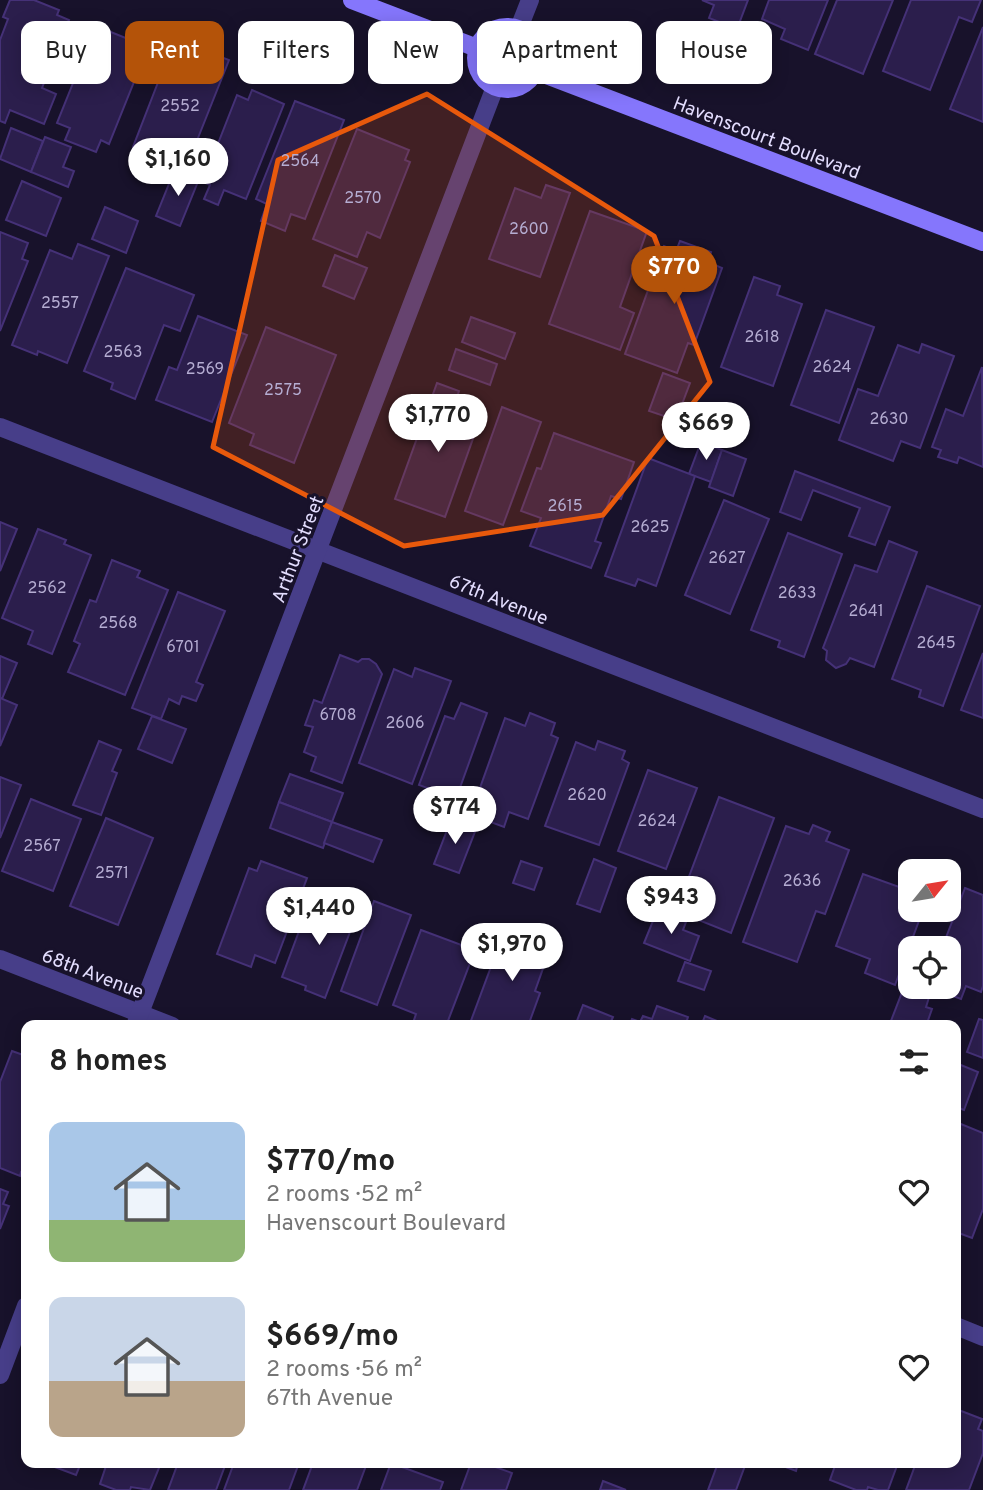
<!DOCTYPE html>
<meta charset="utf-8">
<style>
:root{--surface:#fff;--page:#f2f2f2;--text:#222;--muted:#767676;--accent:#b45309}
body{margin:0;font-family:Overpass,sans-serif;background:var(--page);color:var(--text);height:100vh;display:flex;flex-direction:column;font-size:26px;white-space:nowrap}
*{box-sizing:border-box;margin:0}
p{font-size:23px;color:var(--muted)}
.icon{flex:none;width:38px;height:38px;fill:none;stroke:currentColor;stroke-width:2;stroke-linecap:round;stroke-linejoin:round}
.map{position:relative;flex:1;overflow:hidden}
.drawer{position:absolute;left:21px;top:1020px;width:940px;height:448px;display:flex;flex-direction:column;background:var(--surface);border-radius:14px;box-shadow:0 4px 18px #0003}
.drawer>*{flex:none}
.top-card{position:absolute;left:21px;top:21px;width:942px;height:63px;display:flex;gap:14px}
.needle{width:46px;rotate:60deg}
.tools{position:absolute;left:898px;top:859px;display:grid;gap:14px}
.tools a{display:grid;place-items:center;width:63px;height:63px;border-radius:14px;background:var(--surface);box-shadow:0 4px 18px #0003;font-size:35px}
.price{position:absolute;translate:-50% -60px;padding:0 16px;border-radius:24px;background:#fff;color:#222;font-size:23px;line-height:46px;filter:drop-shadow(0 2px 4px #0008)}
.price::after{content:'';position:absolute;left:50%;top:42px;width:21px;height:16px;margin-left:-10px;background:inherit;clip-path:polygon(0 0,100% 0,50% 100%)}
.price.active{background:var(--accent);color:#fff}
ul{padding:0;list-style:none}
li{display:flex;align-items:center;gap:21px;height:175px;padding:0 28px}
li span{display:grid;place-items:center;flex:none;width:196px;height:140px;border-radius:14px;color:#555}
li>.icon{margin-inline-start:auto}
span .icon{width:84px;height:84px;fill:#fffc;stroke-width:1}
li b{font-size:30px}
h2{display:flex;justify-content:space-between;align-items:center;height:84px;padding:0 28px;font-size:30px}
.pill{padding:0 24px;border-radius:14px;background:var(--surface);box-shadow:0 4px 18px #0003;font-size:24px;line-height:63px}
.pill.active{background:var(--accent);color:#fff}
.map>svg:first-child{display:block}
.building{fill:#2b1e4c;stroke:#453177;stroke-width:2}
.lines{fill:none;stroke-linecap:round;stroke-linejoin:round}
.street{stroke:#473e89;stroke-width:18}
.secondary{stroke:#8576fc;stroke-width:18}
.marked{fill:#e8590c;fill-opacity:0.2;stroke:#e8590c;stroke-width:5;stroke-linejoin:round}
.labels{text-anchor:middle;stroke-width:6;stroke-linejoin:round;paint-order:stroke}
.number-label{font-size:16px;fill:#b5add2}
.street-label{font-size:19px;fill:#e3ddfe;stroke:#18122b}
</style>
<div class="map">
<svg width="983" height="1490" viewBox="0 0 983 1490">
<rect width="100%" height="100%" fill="#18122b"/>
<g class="building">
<polygon points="10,0 34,0 59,10 57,15 69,20 42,88 56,94 44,124 10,110 5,123 0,121 0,40 8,19 3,17"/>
<polygon points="702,0 748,0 737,29 709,18 714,5"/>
<polygon points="769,0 828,0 808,50 781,39 785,29 762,19"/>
<polygon points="837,0 893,0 863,74 815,54"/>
<polygon points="911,0 981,0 972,22 959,17 930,90 883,71"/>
<polygon points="96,26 148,47 109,144 101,140 96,152 65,140 70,128 57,123"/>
<polygon points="983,27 983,122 950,109"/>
<polygon points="200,49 229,60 190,158 171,150 166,165 147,157 149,153 133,147 169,54 194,64"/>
<polygon points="252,90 284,104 246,199 224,190 218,205 204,199 210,185 203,182 237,95 248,100"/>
<polygon points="295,101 344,120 305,219 291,214 285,231 261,221 267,204 256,199"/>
<polygon points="11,128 43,141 31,172 0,159"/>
<polygon points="357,129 409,150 405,160 410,162 380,238 367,232 357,257 313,239"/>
<polygon points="45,137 71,147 63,167 74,171 68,187 31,172"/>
<polygon points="175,169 199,179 180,226 156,216"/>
<polygon points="22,181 61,198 46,236 6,220"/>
<polygon points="546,185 570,193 540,277 489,259 515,188 541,198"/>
<polygon points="105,207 138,221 126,253 92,239"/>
<polygon points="590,211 647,231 620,307 634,313 620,350 549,324"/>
<polygon points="0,232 28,243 22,259 28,261 0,331"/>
<polygon points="680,241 711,252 708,262 722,268 694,345 688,343 677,373 625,354 664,246 676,251"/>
<polygon points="78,244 109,256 67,363 38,351 37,355 12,345 50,250 72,259"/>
<polygon points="335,255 367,268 354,299 323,286"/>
<polygon points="126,268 194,295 180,331 164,325 135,399 111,389 113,383 84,371"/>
<polygon points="754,277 780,286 777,295 802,304 773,386 721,367"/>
<polygon points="826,310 874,327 839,423 791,405"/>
<polygon points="198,316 247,335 212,422 156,400 169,367 177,370"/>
<polygon points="471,317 515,333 505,359 462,342"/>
<polygon points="266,327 336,355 294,463 250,445 254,434 229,423"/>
<polygon points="922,344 954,356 920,448 901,441 893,461 839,440 858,389 878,396 898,345 919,353"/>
<polygon points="456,349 497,364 490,385 449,370"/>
<polygon points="982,367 983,467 959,457 957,463 938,457 941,450 932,447 946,409 963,416"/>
<polygon points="663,373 690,383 676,420 649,411"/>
<polygon points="437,383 459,391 453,409 480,419 445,517 395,499"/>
<polygon points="502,407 541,422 503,525 465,511"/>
<polygon points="554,433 634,462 621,499 611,496 595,541 601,543 591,568 530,546 541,518 521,511 537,468 541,469"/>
<polygon points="701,442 722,450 711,482 689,474"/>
<polygon points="722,450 746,459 733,496 709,487"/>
<polygon points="648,458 695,476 656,586 638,579 635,586 605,576"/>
<polygon points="795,471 890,507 875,545 849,536 860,508 813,490 801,520 780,512"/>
<polygon points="724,500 769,519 730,614 685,595"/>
<polygon points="0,522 17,529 0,571"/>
<polygon points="38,529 66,540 64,544 91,555 52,654 28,644 33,631 2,618"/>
<polygon points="788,533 842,554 804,657 778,647 780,641 751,630"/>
<polygon points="889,541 917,552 874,667 850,658 846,664 836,668 826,660 827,651 823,648 855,565 877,572"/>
<polygon points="112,560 140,571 137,577 168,590 125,695 68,672 80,644 74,641 90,600 96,602"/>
<polygon points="927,586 980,606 943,706 919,697 921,690 892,679"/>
<polygon points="178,592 225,611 196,682 203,685 196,701 182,696 179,704 169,699 161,719 132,708"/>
<polygon points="983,653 983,718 961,710"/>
<polygon points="340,655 358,662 362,659 369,659 376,664 382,674 342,783 311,771 316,757 304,752 313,727 305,725 314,700 322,703"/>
<polygon points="0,656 17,663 2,699 0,698"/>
<polygon points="415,668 451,681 412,784 359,763 394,669 412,677"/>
<polygon points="0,698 17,705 0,746"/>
<polygon points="461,703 487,713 453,807 437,802 441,793 419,785 445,716 454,719"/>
<polygon points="530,713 555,723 551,735 558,738 528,819 509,812 504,827 477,817 483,802 476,799 505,718 525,726"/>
<polygon points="152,716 186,729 172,763 138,749"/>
<polygon points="99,741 121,750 112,771 117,773 101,815 73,805"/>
<polygon points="598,741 625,751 622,759 629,763 599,845 545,826 576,742 595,750"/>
<polygon points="648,770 697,788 666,869 618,851"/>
<polygon points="290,774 343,793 332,822 279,802"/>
<polygon points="0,777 21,785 0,838"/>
<polygon points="719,797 774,818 731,933 676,911"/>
<polygon points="31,799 81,819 53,891 2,871"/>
<polygon points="279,802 332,822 323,848 270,828"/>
<polygon points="106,818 153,838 118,925 70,906"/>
<polygon points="451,820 476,829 459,873 434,864"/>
<polygon points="332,822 382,840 373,862 324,843"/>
<polygon points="813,825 830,832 826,841 849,850 825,914 816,911 797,962 743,942 786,826 809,834"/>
<polygon points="594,859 616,868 600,912 577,904"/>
<polygon points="261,861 307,878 275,963 255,955 251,967 217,954 249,868 257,871"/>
<polygon points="521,861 542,868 534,890 513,883"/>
<polygon points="907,866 921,872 910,872 910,910 923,910 895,985 865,973 870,959 836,946 863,874 899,887"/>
<polygon points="965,888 983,895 983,986 981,992 966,986 961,999 928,987 948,987 948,948 942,948"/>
<polygon points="311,899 356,916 325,998 305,990 306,986 282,977"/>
<polygon points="374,901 411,915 377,1005 341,991"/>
<polygon points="657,911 686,922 683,930 699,936 690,961 644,943"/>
<polygon points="505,929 551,946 535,991 540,993 528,1026 469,1026"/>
<polygon points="421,930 475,950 446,1026 412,1026 416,1014 393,1005"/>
<polygon points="685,962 711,971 704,990 678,981"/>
<polygon points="906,982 910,983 910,987 920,987 931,991 926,1007 932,1009 926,1026 889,1026"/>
<polygon points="583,1005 613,1017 609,1026 575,1026"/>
<polygon points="657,1006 688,1017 685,1026 629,1026 632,1019 640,1022 643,1016 652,1019"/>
<polygon points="705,1016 729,1026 701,1026"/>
<polygon points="979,1019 983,1020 983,1058 967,1052"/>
<polygon points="12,1051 26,1056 26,1171 25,1174 21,1172 20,1176 0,1168 0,1082"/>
<polygon points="956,1063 978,1072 964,1110 956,1107"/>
<polygon points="956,1122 983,1133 983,1209 972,1238 956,1232"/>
<polygon points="0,1189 8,1192 3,1204 9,1206 0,1229"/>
<polygon points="956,1409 982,1419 978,1429 983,1431 983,1453 969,1490 906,1490 916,1463 956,1463"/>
<polygon points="44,1463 81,1463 76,1475"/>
<polygon points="107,1463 161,1463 150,1490 131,1487 130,1490 116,1490 100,1484"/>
<polygon points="178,1463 226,1463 216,1490 168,1490"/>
<polygon points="234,1463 299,1463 289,1490 224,1490"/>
<polygon points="313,1463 367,1463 357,1490 303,1490"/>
<polygon points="391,1463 443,1482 440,1490 381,1490"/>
<polygon points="471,1463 484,1463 512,1473 506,1490 461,1490"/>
<polygon points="718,1463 746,1463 736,1490 708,1490"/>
<polygon points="775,1463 798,1463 796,1471"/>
<polygon points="836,1463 898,1463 888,1490 878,1490 868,1487 867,1490 856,1490 830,1480"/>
<polygon points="603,1481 626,1490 600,1490"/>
</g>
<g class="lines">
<g class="street">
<polyline points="519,28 530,0"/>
<polyline points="0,427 983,809"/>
<polyline points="0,959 172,1026"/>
<polyline points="135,1026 495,87"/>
<polyline points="956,1326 983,1337"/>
<polyline points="0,1375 26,1306"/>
</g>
<g class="secondary">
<polyline points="352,0 477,48"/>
<circle cx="507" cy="58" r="31"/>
<polyline points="536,71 983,242"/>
</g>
</g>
<path class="marked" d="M 427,94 L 654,236 L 710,382 L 603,515 L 404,546 L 213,447 L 278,160 Z"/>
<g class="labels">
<g class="number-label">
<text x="180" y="111">2552</text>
<text x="300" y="166">2564</text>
<text x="363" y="203">2570</text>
<text x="529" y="234">2600</text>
<text x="60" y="308">2557</text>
<text x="762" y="342">2618</text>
<text x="123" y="357">2563</text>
<text x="832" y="372">2624</text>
<text x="205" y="374">2569</text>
<text x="283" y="395">2575</text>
<text x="889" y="424">2630</text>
<text x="565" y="511">2615</text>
<text x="650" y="532">2625</text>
<text x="727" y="563">2627</text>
<text x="47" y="593">2562</text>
<text x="797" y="598">2633</text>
<text x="866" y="616">2641</text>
<text x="118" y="628">2568</text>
<text x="936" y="648">2645</text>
<text x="183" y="652">6701</text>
<text x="338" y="720">6708</text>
<text x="405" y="728">2606</text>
<text x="587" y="800">2620</text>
<text x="657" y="826">2624</text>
<text x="42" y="851">2567</text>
<text x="112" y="878">2571</text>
<text x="802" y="886">2636</text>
</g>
<g class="street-label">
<text transform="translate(767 137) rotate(21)" y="7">Havenscourt Boulevard</text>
<text transform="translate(297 549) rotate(-69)" y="7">Arthur Street</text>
<text transform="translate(499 599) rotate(22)" y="7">67th Avenue</text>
<text transform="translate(93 973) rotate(21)" y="7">68th Avenue</text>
</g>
</g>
</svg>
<div class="tools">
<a><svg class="needle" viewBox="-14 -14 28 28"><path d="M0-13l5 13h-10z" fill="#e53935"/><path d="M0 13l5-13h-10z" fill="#767676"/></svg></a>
<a><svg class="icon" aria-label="locate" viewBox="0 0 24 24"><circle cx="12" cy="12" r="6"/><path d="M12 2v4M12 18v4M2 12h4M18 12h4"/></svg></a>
</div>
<b class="price" style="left:178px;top:198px">$1,160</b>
<b class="price active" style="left:674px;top:306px">$770</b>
<b class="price" style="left:438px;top:454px">$1,770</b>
<b class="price" style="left:706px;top:462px">$669</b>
<b class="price" style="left:455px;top:846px">$774</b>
<b class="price" style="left:671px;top:936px">$943</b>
<b class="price" style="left:319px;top:947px">$1,440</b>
<b class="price" style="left:512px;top:983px">$1,970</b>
<div class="top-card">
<a class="pill">Buy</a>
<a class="pill active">Rent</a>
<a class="pill">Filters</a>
<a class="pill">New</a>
<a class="pill">Apartment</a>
<a class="pill">House</a>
</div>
<section class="drawer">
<h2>8 homes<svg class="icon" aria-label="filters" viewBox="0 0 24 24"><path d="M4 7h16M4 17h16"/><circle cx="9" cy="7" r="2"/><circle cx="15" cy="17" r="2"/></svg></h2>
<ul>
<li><span style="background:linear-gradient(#a9c7e8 70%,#8fb573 0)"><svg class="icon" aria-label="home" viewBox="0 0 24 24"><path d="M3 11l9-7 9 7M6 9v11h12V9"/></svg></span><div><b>$770/mo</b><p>2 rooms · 52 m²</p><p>Havenscourt Boulevard</p></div><svg class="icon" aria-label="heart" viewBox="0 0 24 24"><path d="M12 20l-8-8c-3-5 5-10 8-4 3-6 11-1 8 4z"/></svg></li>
<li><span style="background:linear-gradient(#c9d6e8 60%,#b9a48a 0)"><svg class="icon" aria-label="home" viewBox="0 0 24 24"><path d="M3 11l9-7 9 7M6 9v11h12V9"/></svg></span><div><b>$669/mo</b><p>2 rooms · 56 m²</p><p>67th Avenue</p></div><svg class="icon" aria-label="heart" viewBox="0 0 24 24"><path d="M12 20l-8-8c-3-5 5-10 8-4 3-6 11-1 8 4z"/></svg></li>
</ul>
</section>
</div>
